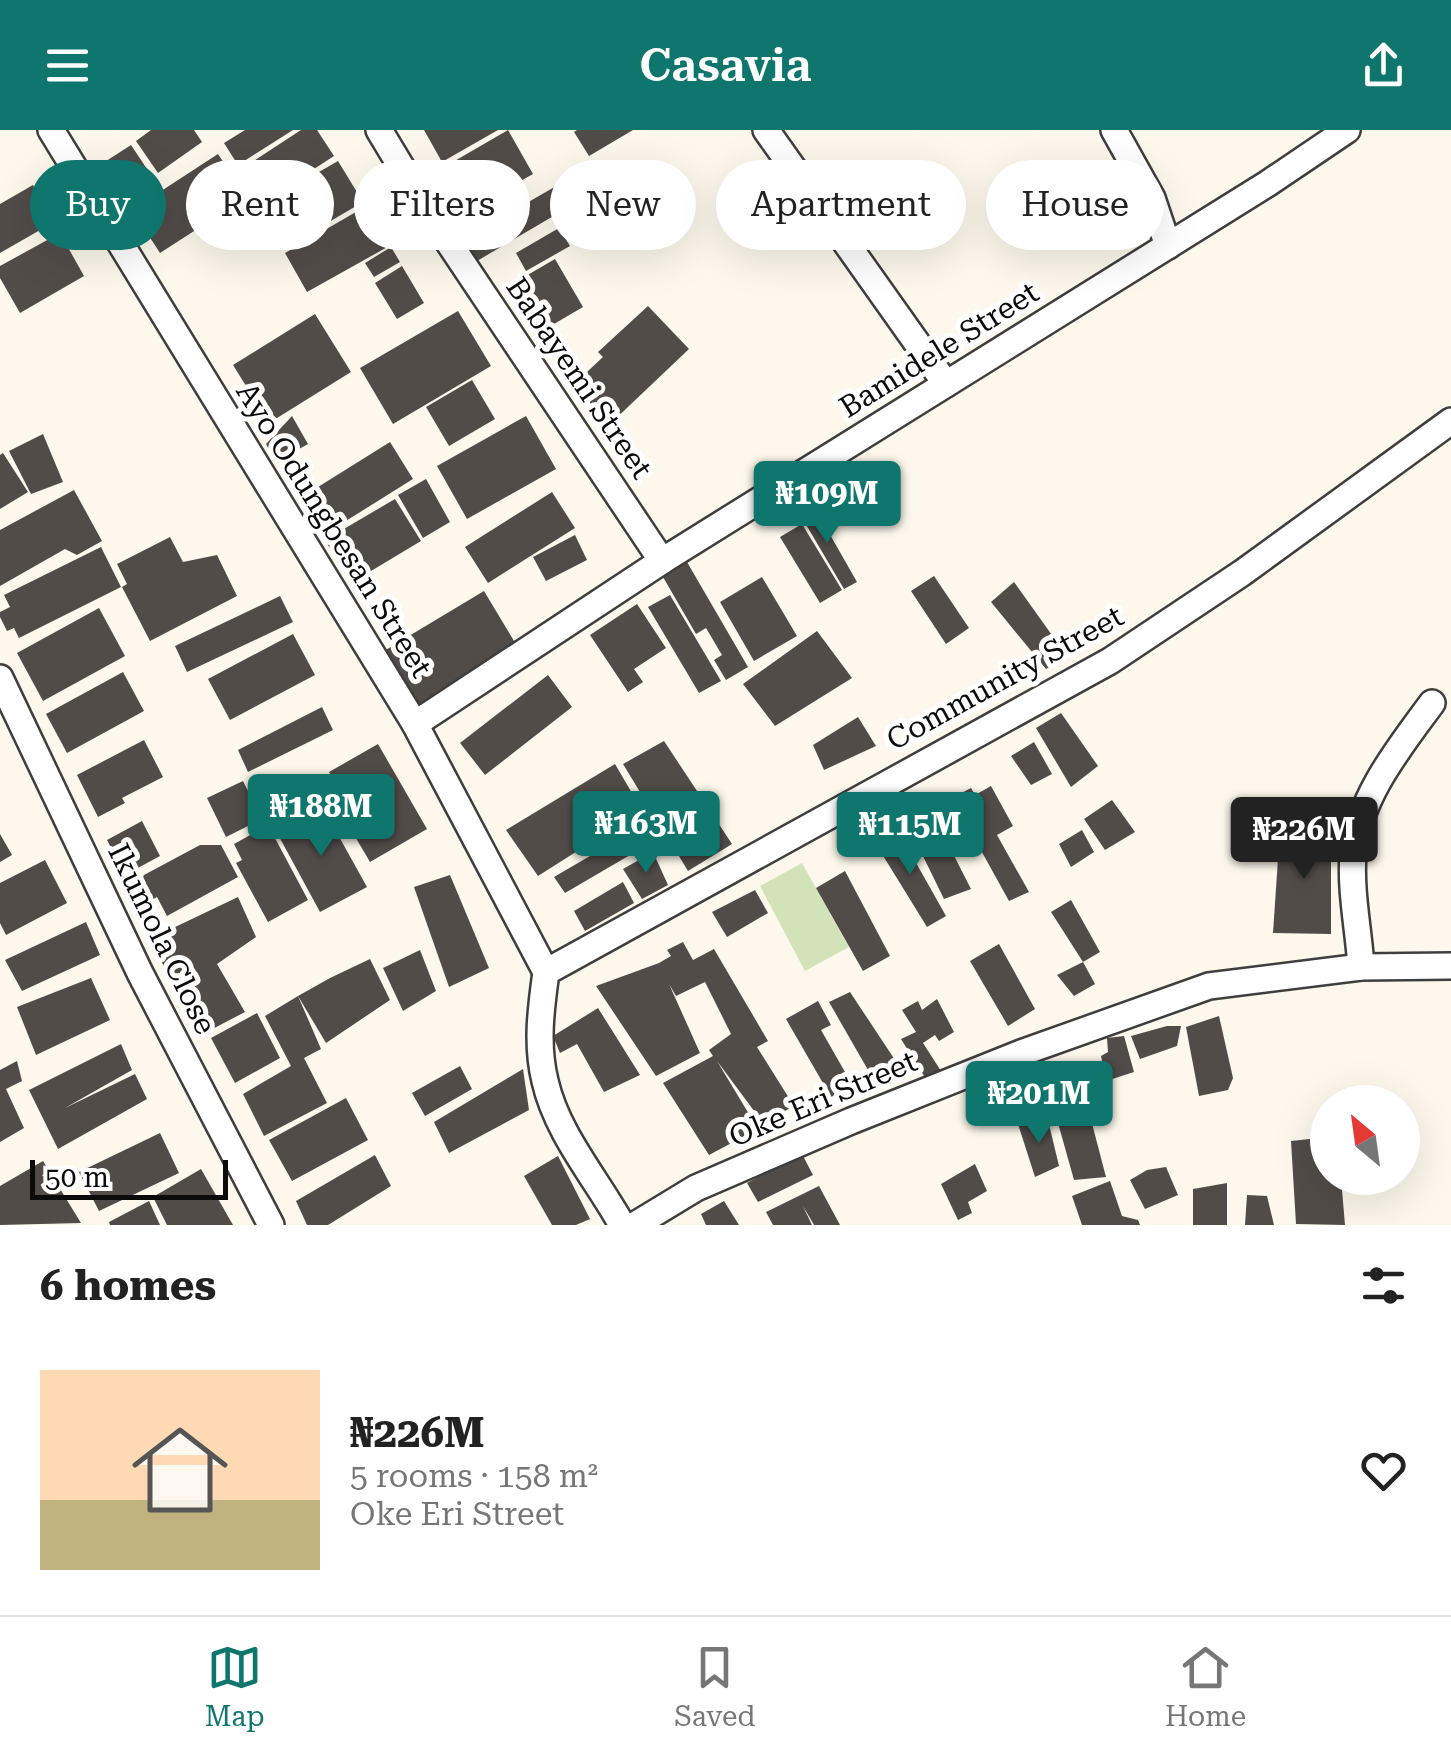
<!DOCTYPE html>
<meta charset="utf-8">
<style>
:root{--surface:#fff;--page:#f2f2f2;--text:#222;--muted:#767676;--line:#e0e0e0;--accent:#0f766e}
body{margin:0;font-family:"Roboto Serif",serif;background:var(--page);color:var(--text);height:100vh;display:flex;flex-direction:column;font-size:38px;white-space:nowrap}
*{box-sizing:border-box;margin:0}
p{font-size:32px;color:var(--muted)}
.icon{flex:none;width:55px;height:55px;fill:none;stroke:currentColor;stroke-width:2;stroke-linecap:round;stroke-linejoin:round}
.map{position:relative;height:1095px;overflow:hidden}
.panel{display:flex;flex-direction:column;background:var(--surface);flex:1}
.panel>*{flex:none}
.top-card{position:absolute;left:30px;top:30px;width:1392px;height:90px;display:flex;gap:20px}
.needle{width:65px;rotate:331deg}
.controls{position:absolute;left:1310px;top:955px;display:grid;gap:20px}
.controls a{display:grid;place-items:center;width:110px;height:110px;border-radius:50%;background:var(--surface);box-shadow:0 10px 40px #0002;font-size:50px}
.scale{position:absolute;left:30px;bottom:25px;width:198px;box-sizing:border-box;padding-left:10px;border:5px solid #0b0b0b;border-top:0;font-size:28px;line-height:35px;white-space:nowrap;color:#0b0b0b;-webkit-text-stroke:8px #fff;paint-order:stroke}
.price{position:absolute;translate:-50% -85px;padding:0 22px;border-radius:10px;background:var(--accent);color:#fff;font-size:32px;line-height:65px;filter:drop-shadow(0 2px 5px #0008)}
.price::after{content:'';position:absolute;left:50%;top:60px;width:30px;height:22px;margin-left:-15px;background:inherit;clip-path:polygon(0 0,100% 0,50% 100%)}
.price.selected{background:#222;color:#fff}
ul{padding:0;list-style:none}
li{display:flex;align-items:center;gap:30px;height:250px;padding:0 40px}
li+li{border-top:2px solid var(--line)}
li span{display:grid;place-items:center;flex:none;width:280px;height:200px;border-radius:0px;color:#555}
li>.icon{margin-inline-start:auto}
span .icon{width:120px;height:120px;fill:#fffc;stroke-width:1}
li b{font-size:42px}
h2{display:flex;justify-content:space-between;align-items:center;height:120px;padding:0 40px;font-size:42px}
.pill{padding:0 35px;border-radius:45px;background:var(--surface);box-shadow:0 10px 40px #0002;font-size:35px;line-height:90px}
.pill.selected{background:var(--accent);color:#fff}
header{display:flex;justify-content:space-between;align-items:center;height:130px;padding:0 40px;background:var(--accent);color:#fff;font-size:45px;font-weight:600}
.tabs{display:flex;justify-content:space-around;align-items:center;height:140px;border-top:2px solid var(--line);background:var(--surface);font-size:28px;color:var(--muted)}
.tabs a{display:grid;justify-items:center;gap:5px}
.tabs .selected{color:var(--accent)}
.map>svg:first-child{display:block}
.green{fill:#d2e3b9}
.building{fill:#524c49}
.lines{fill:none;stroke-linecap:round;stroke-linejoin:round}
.minor-casing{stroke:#3e3e3e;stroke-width:30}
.minor{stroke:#fff;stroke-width:25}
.labels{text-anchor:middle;stroke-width:10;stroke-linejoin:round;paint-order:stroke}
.street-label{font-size:30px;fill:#0b0b0b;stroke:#fff}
</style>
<header><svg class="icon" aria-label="menu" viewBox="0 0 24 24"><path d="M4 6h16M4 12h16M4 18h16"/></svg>Casavia<svg class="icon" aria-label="share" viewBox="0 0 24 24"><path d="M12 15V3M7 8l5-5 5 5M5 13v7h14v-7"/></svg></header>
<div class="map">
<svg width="1451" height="1095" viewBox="0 0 1451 1095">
<rect width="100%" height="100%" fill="#fdf8eb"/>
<polygon class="green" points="802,733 849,817 805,841 760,756"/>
<g class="building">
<polygon points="151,0 194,0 202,12 158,43 136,11"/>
<polygon points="245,0 293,0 238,35 224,13"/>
<polygon points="301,0 317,0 334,26 297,50 290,39 160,123 132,80 218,24 232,45"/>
<polygon points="424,0 498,0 442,32"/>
<polygon points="508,0 533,44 471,79 446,36"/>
<polygon points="577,0 633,0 589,26 574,2"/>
<polygon points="131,15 153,48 122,68 100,35"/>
<polygon points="338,31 363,72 283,119 258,77"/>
<polygon points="584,40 596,61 477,131 459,101 494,80 499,89"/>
<polygon points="613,54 627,77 596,95 582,72"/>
<polygon points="33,55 54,92 0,123 0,74"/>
<polygon points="368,75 391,115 307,162 285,123"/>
<polygon points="559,98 570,116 526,141 516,123"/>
<polygon points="60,103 84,146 20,183 0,148 0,136"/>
<polygon points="391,117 400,132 374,147 365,133"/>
<polygon points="555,129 583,177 542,201 533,185 538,183 519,150"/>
<polygon points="402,136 424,173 397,189 375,153"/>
<polygon points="648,176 689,219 610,294 573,255 603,227 598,222"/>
<polygon points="458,181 491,236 393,294 360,238"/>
<polygon points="315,184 351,242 269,293 233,235"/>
<polygon points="472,250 495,289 449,316 426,277"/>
<polygon points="292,286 308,314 276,332 266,314"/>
<polygon points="526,286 556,339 467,389 437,336"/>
<polygon points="43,304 63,352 31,364 9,321"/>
<polygon points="390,312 413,349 333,399 310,362"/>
<polygon points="3,323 28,362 0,379 0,325"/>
<polygon points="426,349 450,392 423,408 398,365"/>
<polygon points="74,360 102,411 77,425 65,419 0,456 0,400"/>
<polygon points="552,362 575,398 488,453 465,417"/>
<polygon points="395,369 421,411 351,453 325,410"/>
<polygon points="812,373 857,452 844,459 798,381"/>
<polygon points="802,394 842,460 820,473 780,407"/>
<polygon points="575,405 587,430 546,451 533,427"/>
<polygon points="170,407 183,432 217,425 237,466 150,511 122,457 127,454 117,434"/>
<polygon points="101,417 121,457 19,508 14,498 7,501 0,487 0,482 10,477 4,465"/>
<polygon points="687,432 748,537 726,550 714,530 722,525 706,498 696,504 663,447"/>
<polygon points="934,446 969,498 946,514 911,461"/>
<polygon points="762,447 797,506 754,531 720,472"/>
<polygon points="1014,452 1054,508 1048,512 1060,530 1046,539 991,472"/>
<polygon points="484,461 517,516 412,580 379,524"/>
<polygon points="670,465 721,551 699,563 648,477"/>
<polygon points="280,466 293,492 187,542 175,516"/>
<polygon points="637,474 666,518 634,539 643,552 628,562 590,505"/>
<polygon points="99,478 125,526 43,571 17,523"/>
<polygon points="817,501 852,548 775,596 743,554"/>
<polygon points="293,504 315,545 230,590 208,549"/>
<polygon points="123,542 144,581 67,623 46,584"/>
<polygon points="548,545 572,577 485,645 460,613"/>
<polygon points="322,577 333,600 248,642 238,620"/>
<polygon points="1061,583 1098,636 1071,657 1036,598"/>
<polygon points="858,587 876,616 824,640 813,615"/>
<polygon points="144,610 163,647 122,668 125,673 98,687 77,645"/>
<polygon points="664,611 732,714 688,741 623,634"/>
<polygon points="1034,612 1052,644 1031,655 1011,626"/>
<polygon points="378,614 427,699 370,732 330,664 339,659 329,642"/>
<polygon points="615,634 642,680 538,746 506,700"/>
<polygon points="243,651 262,689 226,707 207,668"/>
<polygon points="991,656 1013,696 997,705 1029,762 1009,771 952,668 971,658 975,665"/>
<polygon points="1112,670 1135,702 1105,720 1084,689"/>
<polygon points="322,676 367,757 320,782 276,701"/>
<polygon points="142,691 160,726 125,745 107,710"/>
<polygon points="268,695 308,770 268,792 236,733 242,730 234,714"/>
<polygon points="1331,696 1331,804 1273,803 1280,699"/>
<polygon points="897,699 946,786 927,797 874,711"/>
<polygon points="1082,700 1094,722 1071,737 1059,714"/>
<polygon points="631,702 642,718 565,763 554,747"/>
<polygon points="942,702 971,759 944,769 918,716"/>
<polygon points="0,704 12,725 0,732"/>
<polygon points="200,715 221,715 238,747 167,786 157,767 142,775 136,763 144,745"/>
<polygon points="653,722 668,755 642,769 623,739"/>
<polygon points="45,730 67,773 6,805 0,793 0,753"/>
<polygon points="845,741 890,826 863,841 816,758"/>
<polygon points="450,745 489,838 449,857 414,757"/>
<polygon points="623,752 634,773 585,801 574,781"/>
<polygon points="755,760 768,783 727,807 712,782"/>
<polygon points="238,767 256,807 217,834 245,882 199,906 150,809"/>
<polygon points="1071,770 1100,822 1083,832 1051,782"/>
<polygon points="86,792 100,825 22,861 5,830"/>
<polygon points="683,812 693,830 714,819 768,911 757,917 794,976 763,993 717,931 758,999 709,1025 663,953 713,926 709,920 731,904 705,852 676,866 669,854 700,923 656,946 596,856 659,833 671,826 667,820"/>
<polygon points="999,814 1035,879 1008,896 970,831"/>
<polygon points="420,820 436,861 403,881 383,838"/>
<polygon points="370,829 390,870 326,913 298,866 321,919 304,928 327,973 264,1006 243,964 291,936 265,886 298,866 330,848"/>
<polygon points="1083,832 1095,854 1074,866 1057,845"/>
<polygon points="91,848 110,890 36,925 17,877"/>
<polygon points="850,862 897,933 872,947 829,872"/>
<polygon points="937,869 954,902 939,911 935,905 923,913 941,941 926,949 901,909 916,902 902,880 918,871 922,880"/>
<polygon points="818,871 831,895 821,900 853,956 831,967 786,889"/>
<polygon points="598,878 640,945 604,962 577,914 560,923 553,906"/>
<polygon points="257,883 280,928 235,953 211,908"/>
<polygon points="1219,886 1233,948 1228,960 1199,966 1186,897"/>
<polygon points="1167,896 1181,896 1177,916 1140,929 1131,906"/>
<polygon points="1124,906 1134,942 1106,951 1101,926 1108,922 1107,908"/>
<polygon points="121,914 132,940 65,978 135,944 147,969 58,1019 29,960"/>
<polygon points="17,931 22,951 6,959 24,998 0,1012 0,940"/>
<polygon points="460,936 472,959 425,986 412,963"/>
<polygon points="523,939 529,980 449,1023 434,992"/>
<polygon points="1035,963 1044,988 1008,992 1000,973"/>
<polygon points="346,968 368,1010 292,1051 269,1010"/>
<polygon points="1089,982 1106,1047 1074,1050 1058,993"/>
<polygon points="1048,990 1059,1036 1035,1047 1018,994"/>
<polygon points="160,1003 179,1043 99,1081 79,1042"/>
<polygon points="1328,1007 1328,1048 1341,1048 1345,1095 1296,1094 1291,1011"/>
<polygon points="802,1024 813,1045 758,1072 747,1053"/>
<polygon points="375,1025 391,1056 328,1095 307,1095 296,1071"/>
<polygon points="558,1026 590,1089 576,1095 552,1095 524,1046"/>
<polygon points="43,1031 81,1093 0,1095 0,1056"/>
<polygon points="975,1034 987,1061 968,1072 972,1083 958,1090 941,1054"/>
<polygon points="1166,1037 1178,1065 1145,1079 1130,1050 1147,1040"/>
<polygon points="201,1039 233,1095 167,1095 153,1067"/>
<polygon points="1110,1051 1122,1086 1138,1090 1140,1095 1082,1095 1072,1066"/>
<polygon points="1227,1053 1227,1095 1193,1095 1193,1059"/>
<polygon points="819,1056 840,1095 814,1095 803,1076 812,1095 773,1095 766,1082"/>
<polygon points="1247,1065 1267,1066 1274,1095 1245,1095"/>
<polygon points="149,1071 160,1095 110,1095 109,1092"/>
<polygon points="724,1071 739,1095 706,1095 701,1084"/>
</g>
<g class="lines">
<g class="minor-casing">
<g id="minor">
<polyline points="51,0 415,594 546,842"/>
<polyline points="379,0 429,83 662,431"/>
<polyline points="766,0 946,254"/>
<polyline points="1114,0 1152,68 1168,116"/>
<polyline points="0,548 140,843 271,1095"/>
<polyline points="415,594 662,431 1267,54 1347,0"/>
<path d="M 1361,837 C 1359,803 1350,760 1353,726 C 1358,668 1399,618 1432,573"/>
<path d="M 622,1095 C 596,1048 557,1004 545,951 C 536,915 541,878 546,842 L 1110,531 L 1242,443 L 1451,291"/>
<polyline points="635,1095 696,1058 851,991 1021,923 1209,856 1361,837 1451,836"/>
</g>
</g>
<use href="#minor" class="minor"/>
</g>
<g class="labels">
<g class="street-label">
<text transform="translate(939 220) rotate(-32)" y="10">Bamidele Street</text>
<text transform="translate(579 248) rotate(56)" y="10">Babayemi Street</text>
<text transform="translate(334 400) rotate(58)" y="10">Ayo Odungbesan Street</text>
<text transform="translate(1005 548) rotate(-29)" y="10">Community Street</text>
<text transform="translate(162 809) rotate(64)" y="10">Ikumola Close</text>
<text transform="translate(823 969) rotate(-23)" y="10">Oke Eri Street</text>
</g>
</g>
</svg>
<div class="controls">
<a><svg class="needle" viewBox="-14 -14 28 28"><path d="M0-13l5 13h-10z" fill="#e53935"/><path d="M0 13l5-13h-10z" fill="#767676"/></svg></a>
</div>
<div class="scale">50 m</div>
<b class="price" style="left:827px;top:416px">₦109M</b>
<b class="price" style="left:321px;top:729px">₦188M</b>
<b class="price" style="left:646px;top:746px">₦163M</b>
<b class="price" style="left:910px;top:747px">₦115M</b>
<b class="price selected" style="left:1304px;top:752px">₦226M</b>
<b class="price" style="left:1039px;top:1016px">₦201M</b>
<div class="top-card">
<a class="pill selected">Buy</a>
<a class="pill">Rent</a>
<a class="pill">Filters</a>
<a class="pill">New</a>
<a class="pill">Apartment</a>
<a class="pill">House</a>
</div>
</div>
<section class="panel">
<h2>6 homes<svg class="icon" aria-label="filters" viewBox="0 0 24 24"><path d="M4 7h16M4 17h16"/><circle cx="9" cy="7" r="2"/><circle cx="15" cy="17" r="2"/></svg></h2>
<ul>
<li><span style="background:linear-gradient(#ffd9b3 65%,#c2b280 0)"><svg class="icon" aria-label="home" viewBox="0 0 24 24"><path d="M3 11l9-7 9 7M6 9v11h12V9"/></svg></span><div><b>₦226M</b><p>5 rooms · 158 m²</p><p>Oke Eri Street</p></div><svg class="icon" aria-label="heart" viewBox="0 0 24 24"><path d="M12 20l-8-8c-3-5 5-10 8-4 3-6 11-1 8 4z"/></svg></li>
</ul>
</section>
<nav class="tabs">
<a class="selected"><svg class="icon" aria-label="map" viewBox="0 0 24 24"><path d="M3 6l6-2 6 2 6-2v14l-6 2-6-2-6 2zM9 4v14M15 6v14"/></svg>Map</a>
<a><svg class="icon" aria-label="saved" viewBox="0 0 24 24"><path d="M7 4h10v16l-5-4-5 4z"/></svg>Saved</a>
<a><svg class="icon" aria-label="home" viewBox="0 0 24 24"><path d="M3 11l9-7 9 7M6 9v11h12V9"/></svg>Home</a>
</nav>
